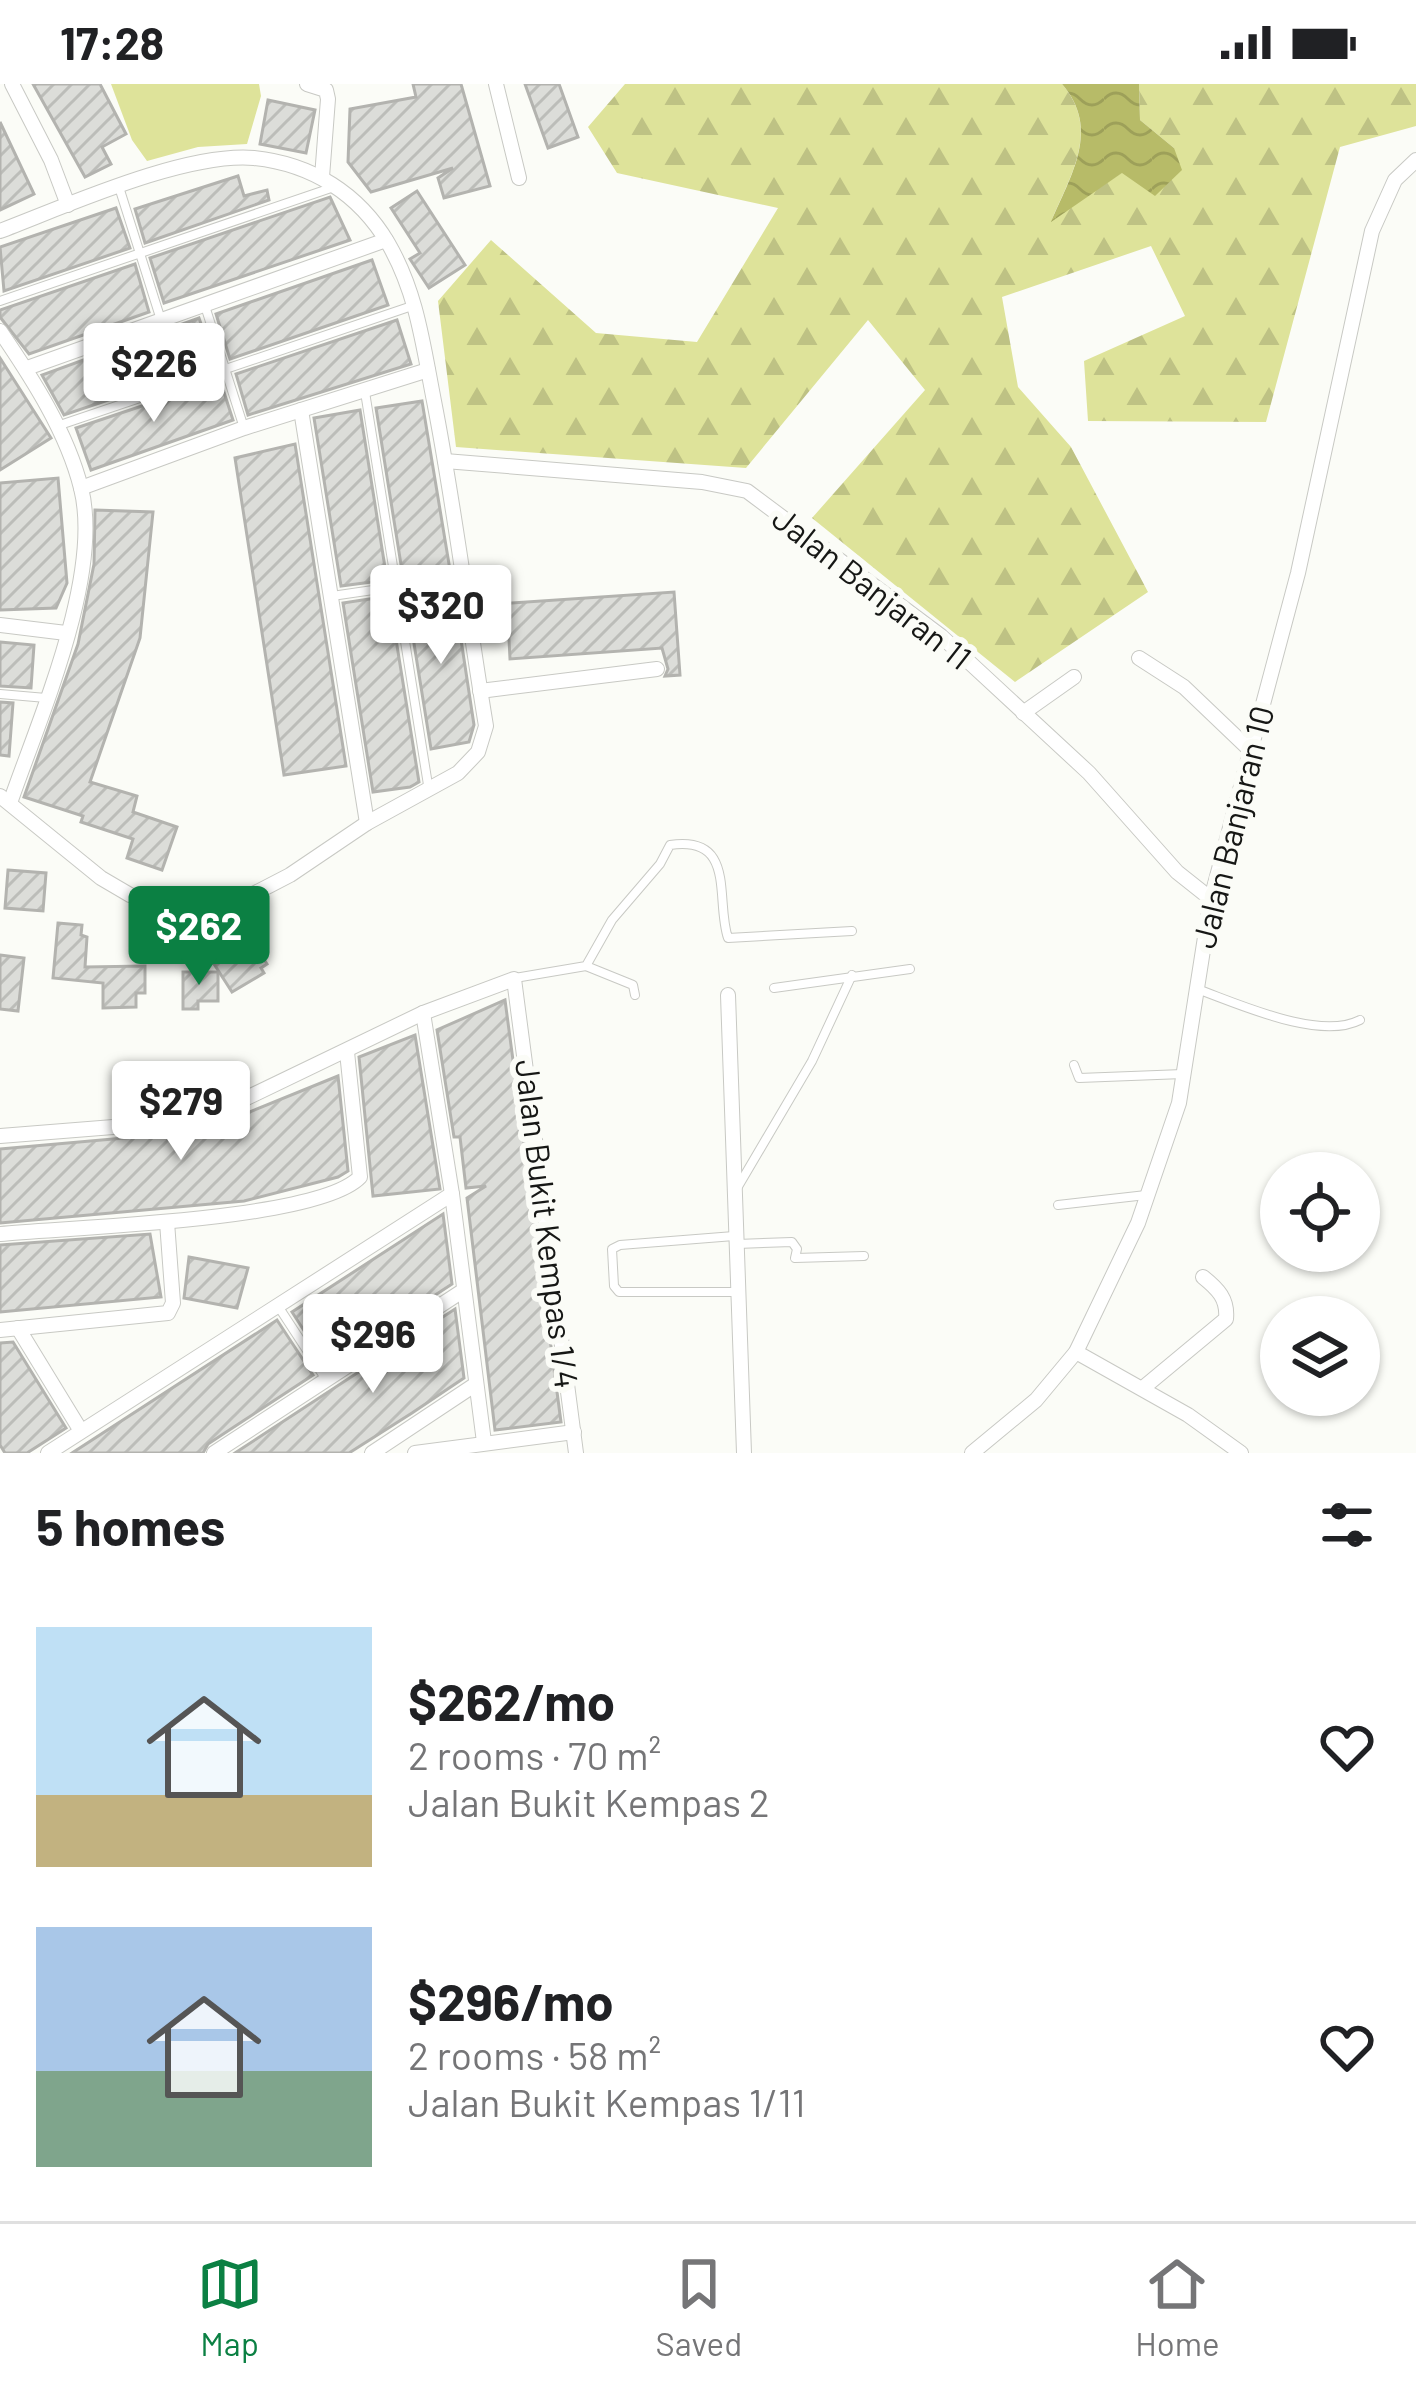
<!DOCTYPE html>
<meta charset="utf-8">
<style>
:root{--surface:#fff;--page:#f6f6f6;--text:#202124;--muted:#757577;--line:#e0e0e0;--accent:#0b8043}
body{margin:0;font-family:Barlow,sans-serif;background:var(--page);color:var(--text);height:100vh;display:flex;flex-direction:column;font-size:45px;white-space:nowrap}
*{box-sizing:border-box;margin:0}
p{font-size:39px;color:var(--muted)}
.icon{flex:none;width:66px;height:66px;fill:none;stroke:currentColor;stroke-width:2;stroke-linecap:round;stroke-linejoin:round}
.map{position:relative;height:1369px;overflow:hidden}
.panel{display:flex;flex-direction:column;background:var(--surface);flex:1}
.panel>*{flex:none}
.fabs{position:absolute;left:1260px;top:1068px;display:grid;gap:24px}
.fabs a{display:grid;place-items:center;width:120px;height:120px;border-radius:50%;background:var(--surface);box-shadow:0 3px 9px #0004;font-size:60px}
.price{position:absolute;translate:-50% -102px;padding:0 27px;border-radius:12px;background:#fff;color:#222;font-size:39px;line-height:78px;filter:drop-shadow(0 3px 6px #0008)}
.price::after{content:'';position:absolute;left:50%;top:72px;width:36px;height:27px;margin-left:-18px;background:inherit;clip-path:polygon(0 0,100% 0,50% 100%)}
.price.on{background:var(--accent);color:#fff}
ul{padding:0;list-style:none}
li{display:flex;align-items:center;gap:36px;height:300px;padding:0 36px}
li span{display:grid;place-items:center;flex:none;width:336px;height:240px;border-radius:0px;color:#555}
li>.icon{margin-inline-start:auto}
span .icon{width:144px;height:144px;fill:#fffc;stroke-width:1}
li b{font-size:51px}
h2{display:flex;justify-content:space-between;align-items:center;height:144px;padding:0 36px;font-size:51px}
.status{display:flex;justify-content:space-between;align-items:center;height:84px;padding:0 60px;background:var(--surface);direction:ltr}
.status svg{height:33px;fill:currentColor}
.tab-bar{display:flex;justify-content:space-around;align-items:center;height:168px;border-top:3px solid var(--line);background:var(--surface);font-size:33px;color:var(--muted)}
.tab-bar a{display:grid;justify-items:center;gap:6px}
.tab-bar .on{color:var(--accent)}
.map>svg:first-child{display:block}
.forest{fill:url(#forest-firs)}
.pitch{fill:#dee39a}
.water{fill:url(#water-waves)}
.building{fill:url(#building-hatch);stroke:#b3b3af;stroke-width:3}
.lines{fill:none;stroke-linecap:round;stroke-linejoin:round}
.lane-casing{stroke:#c8c9c4;stroke-width:10}
.street-casing{stroke:#c8c9c4;stroke-width:16}
.lane{stroke:#fff;stroke-width:8}
.street{stroke:#fff;stroke-width:14}
.labels{text-anchor:middle;stroke-width:12;stroke-linejoin:round;paint-order:stroke}
.street-label{font-size:33px;fill:#161715;stroke:#fbfcf7}
</style>
<div class="status"><b>17:28</b><svg viewBox="0 0 49 12"><path d="M0 12V9h3v3zM5 12V6h3v6zM10 12V3h3v9zM15 12V0h3v12zM26 1h20v11H26zM47 4h2v5h-2z"/></svg></div>
<div class="map">
<svg width="1416" height="1369" viewBox="0 0 1416 1369">
<defs>
<pattern id="forest-firs" width="22" height="20" patternUnits="userSpaceOnUse" patternTransform="scale(3)"><rect width="22" height="20" fill="#dee39a"/><path d="M5 1l3.5 6h-7zM16 11l3.5 6h-7z" fill="#bec284"/></pattern>
<pattern id="water-waves" width="16" height="10" patternUnits="userSpaceOnUse" patternTransform="scale(3)"><rect width="16" height="10" fill="#b7bb68"/><path d="M0 5q4-4 8 0t8 0" fill="none" stroke="#9da059"/></pattern>
<pattern id="building-hatch" width="6" height="6" patternUnits="userSpaceOnUse" patternTransform="scale(3)"><rect width="6" height="6" fill="#dcddd9"/><path d="M-1 1l2-2M0 6l6-6M5 7l2-2" fill="none" stroke="#bcbdb9"/></pattern>
</defs>
<rect width="100%" height="100%" fill="#fbfcf7"/>
<path class="forest" d="M 625,0 L 1062,0 C 1100,44 1072,89 1052,135 L 1123,88 L 1174,64 L 1140,36 L 1139,0 L 1416,0 L 1416,42 L 1340,63 L 1266,338 L 1088,337 L 1084,277 L 1185,232 L 1151,162 L 1002,213 L 1018,303 L 1071,363 L 1148,508 L 1015,598 L 812,434 L 925,306 L 868,236 L 746,384 L 456,363 L 438,217 L 491,156 L 596,249 L 697,258 L 778,124 L 617,89 L 588,43 Z"/>
<polygon class="pitch" points="111,0 259,0 261,12 247,60 198,63 147,77 132,56"/>
<path class="water" d="M 1062,0 L 1139,0 L 1140,36 L 1174,64 L 1182,86 L 1155,112 L 1122,89 L 1051,138 C 1071,91 1101,45 1062,0 Z"/>
<g class="building">
<polygon points="33,0 100,0 126,50 102,63 111,80 85,93"/>
<polygon points="413,0 461,0 490,102 444,114 438,94 453,84 371,108 348,78 350,25 416,13"/>
<polygon points="525,0 559,0 578,53 548,64"/>
<polygon points="268,16 315,26 306,69 260,60"/>
<polygon points="0,38 34,110 0,126"/>
<polygon points="238,92 244,112 267,106 269,116 145,159 135,125"/>
<polygon points="417,107 465,181 429,204 410,175 420,169 391,124"/>
<polygon points="330,113 350,156 164,219 150,174"/>
<polygon points="116,124 130,164 4,207 0,163"/>
<polygon points="372,176 388,221 230,275 216,230"/>
<polygon points="135,180 149,228 29,270 0,233 0,226"/>
<polygon points="199,234 215,280 64,331 42,291"/>
<polygon points="397,236 411,280 248,331 236,290"/>
<polygon points="0,274 51,354 0,386"/>
<polygon points="220,296 233,336 91,386 76,344"/>
<polygon points="422,317 450,486 403,493 376,324"/>
<polygon points="360,326 387,496 341,502 314,334"/>
<polygon points="295,360 346,682 284,691 235,374"/>
<polygon points="58,394 67,499 56,524 0,526 0,399"/>
<polygon points="95,426 153,428 140,554 90,698 137,712 133,728 177,743 162,786 127,774 133,755 81,738 83,732 24,713 78,560 94,480"/>
<polygon points="453,503 474,641 469,658 431,665 406,510"/>
<polygon points="674,508 680,591 665,592 668,585 662,564 510,575 508,536 484,538 483,521"/>
<polygon points="389,512 419,698 410,703 373,708 343,519"/>
<polygon points="0,558 34,561 31,604 0,602"/>
<polygon points="0,618 13,619 9,672 0,671"/>
<polygon points="8,786 46,789 43,827 5,824"/>
<polygon points="58,839 82,841 81,851 87,853 85,883 145,882 145,909 136,909 136,923 103,924 103,899 53,894"/>
<polygon points="252,857 267,880 261,884 264,889 232,908 214,880"/>
<polygon points="0,871 24,874 18,927 0,925"/>
<polygon points="183,888 218,888 218,917 198,917 198,925 183,925"/>
<polygon points="505,916 561,1338 495,1346 467,1114 486,1102 466,1104 460,1053 454,1053 437,946"/>
<polygon points="415,951 440,1105 373,1112 359,973"/>
<polygon points="338,992 348,1087 338,1093 244,1117 0,1139 0,1065 203,1047"/>
<polygon points="443,1130 452,1200 327,1282 292,1228"/>
<polygon points="150,1150 161,1213 0,1228 0,1161"/>
<polygon points="189,1173 248,1184 237,1224 184,1214"/>
<polygon points="455,1225 464,1294 412,1329 349,1369 235,1369"/>
<polygon points="277,1236 313,1291 208,1360 203,1369 72,1369"/>
<polygon points="13,1258 66,1344 27,1369 5,1369 0,1361 0,1259"/>
</g>
<g class="lines">
<g class="lane-casing">
<g id="lane">
<polyline points="119,103 161,236"/>
<polyline points="0,217 334,103"/>
<polyline points="205,222 244,344"/>
<polyline points="365,308 429,707"/>
<polyline points="57,342 412,222"/>
<polyline points="332,512 462,493"/>
<polyline points="0,610 46,614"/>
<polyline points="586,882 633,901 635,911"/>
<path d="M 515,894 L 586,882 L 612,836 L 660,780 L 670,761 C 737,751 715,816 728,854 L 852,847"/>
<polyline points="774,904 910,885"/>
<path d="M 1197,905 C 1239,920 1319,957 1360,936"/>
<polyline points="1074,981 1079,994 1183,990"/>
<polyline points="736,1106 812,977 852,891"/>
<polyline points="1058,1121 1146,1111"/>
<polyline points="734,1152 620,1161 612,1165 614,1202 619,1208 737,1208"/>
<polyline points="737,1160 792,1158 797,1165 795,1174 864,1172"/>
<polyline points="278,1222 325,1294"/>
</g>
</g>
<g class="street-casing">
<g id="street">
<polyline points="12,0 51,76 68,121"/>
<polyline points="307,0 326,6 328,15 322,93"/>
<polyline points="496,0 519,94"/>
<path d="M 0,147 C 66,122 185,68 254,74 C 312,80 359,110 388,159 C 417,209 423,261 434,317 C 455,424 468,534 486,642 L 478,668 L 458,689 L 367,739 L 290,791 L 234,820 L 170,822 L 130,811 L 101,794 L 0,712"/>
<path d="M 0,247 C 32,294 67,348 81,404 C 103,491 39,635 10,719"/>
<polyline points="27,284 386,156"/>
<polyline points="301,326 367,739"/>
<polyline points="445,377 702,398 747,407 941,552 1089,689 1177,788 1211,815"/>
<polyline points="81,404 244,344 428,286"/>
<polyline points="0,541 66,549"/>
<polyline points="1139,574 1184,603 1250,666"/>
<polyline points="480,607 657,585"/>
<polyline points="1023,629 1074,593"/>
<polyline points="728,911 744,1369"/>
<polyline points="423,929 452,1110 484,1358"/>
<polyline points="0,1052 201,1036 423,929 514,895 576,1369"/>
<path d="M 0,1150 C 70,1143 318,1137 360,1093 L 347,968"/>
<polyline points="18,1244 81,1347"/>
<polyline points="0,1246 168,1229 173,1219 167,1138"/>
<polyline points="1076,1268 1188,1331 1241,1369"/>
<path d="M 1143,1304 L 1226,1235 C 1228,1215 1218,1205 1203,1193"/>
<polyline points="48,1369 452,1110"/>
<polyline points="214,1369 464,1206"/>
<polyline points="372,1369 476,1300"/>
<polyline points="415,1369 574,1348"/>
<polyline points="972,1369 1036,1316 1076,1268 1138,1139 1179,1019 1211,815 1298,489 1372,147 1395,96 1416,76"/>
</g>
</g>
<use href="#lane" class="lane"/>
<use href="#street" class="street"/>
</g>
<g class="labels">
<g class="street-label">
<text transform="translate(872 504) rotate(38)" y="12">Jalan Banjaran 11</text>
<text transform="translate(1233 743) rotate(-76)" y="12">Jalan Banjaran 10</text>
<text transform="translate(547 1140) rotate(83)" y="12">Jalan Bukit Kempas 1/4</text>
</g>
</g>
</svg>
<div class="fabs">
<a><svg class="icon" aria-label="locate" viewBox="0 0 24 24"><circle cx="12" cy="12" r="6"/><path d="M12 2v4M12 18v4M2 12h4M18 12h4"/></svg></a>
<a><svg class="icon" aria-label="layers" viewBox="0 0 24 24"><path d="M12 4l9 5-9 5-9-5zM3 14l9 5 9-5"/></svg></a>
</div>
<b class="price" style="left:154px;top:341px">$226</b>
<b class="price" style="left:441px;top:583px">$320</b>
<b class="price on" style="left:199px;top:904px">$262</b>
<b class="price" style="left:181px;top:1079px">$279</b>
<b class="price" style="left:373px;top:1312px">$296</b>
</div>
<section class="panel">
<h2>5 homes<svg class="icon" aria-label="filters" viewBox="0 0 24 24"><path d="M4 7h16M4 17h16"/><circle cx="9" cy="7" r="2"/><circle cx="15" cy="17" r="2"/></svg></h2>
<ul>
<li><span style="background:linear-gradient(#bfe0f5 70%,#c2b280 0)"><svg class="icon" aria-label="home" viewBox="0 0 24 24"><path d="M3 11l9-7 9 7M6 9v11h12V9"/></svg></span><div><b>$262/mo</b><p>2 rooms · 70 m²</p><p>Jalan Bukit Kempas 2</p></div><svg class="icon" aria-label="heart" viewBox="0 0 24 24"><path d="M12 20l-8-8c-3-5 5-10 8-4 3-6 11-1 8 4z"/></svg></li>
<li><span style="background:linear-gradient(#a9c7e8 60%,#7fa58c 0)"><svg class="icon" aria-label="home" viewBox="0 0 24 24"><path d="M3 11l9-7 9 7M6 9v11h12V9"/></svg></span><div><b>$296/mo</b><p>2 rooms · 58 m²</p><p>Jalan Bukit Kempas 1/11</p></div><svg class="icon" aria-label="heart" viewBox="0 0 24 24"><path d="M12 20l-8-8c-3-5 5-10 8-4 3-6 11-1 8 4z"/></svg></li>
</ul>
</section>
<nav class="tab-bar">
<a class="on"><svg class="icon" aria-label="map" viewBox="0 0 24 24"><path d="M3 6l6-2 6 2 6-2v14l-6 2-6-2-6 2zM9 4v14M15 6v14"/></svg>Map</a>
<a><svg class="icon" aria-label="saved" viewBox="0 0 24 24"><path d="M7 4h10v16l-5-4-5 4z"/></svg>Saved</a>
<a><svg class="icon" aria-label="home" viewBox="0 0 24 24"><path d="M3 11l9-7 9 7M6 9v11h12V9"/></svg>Home</a>
</nav>
